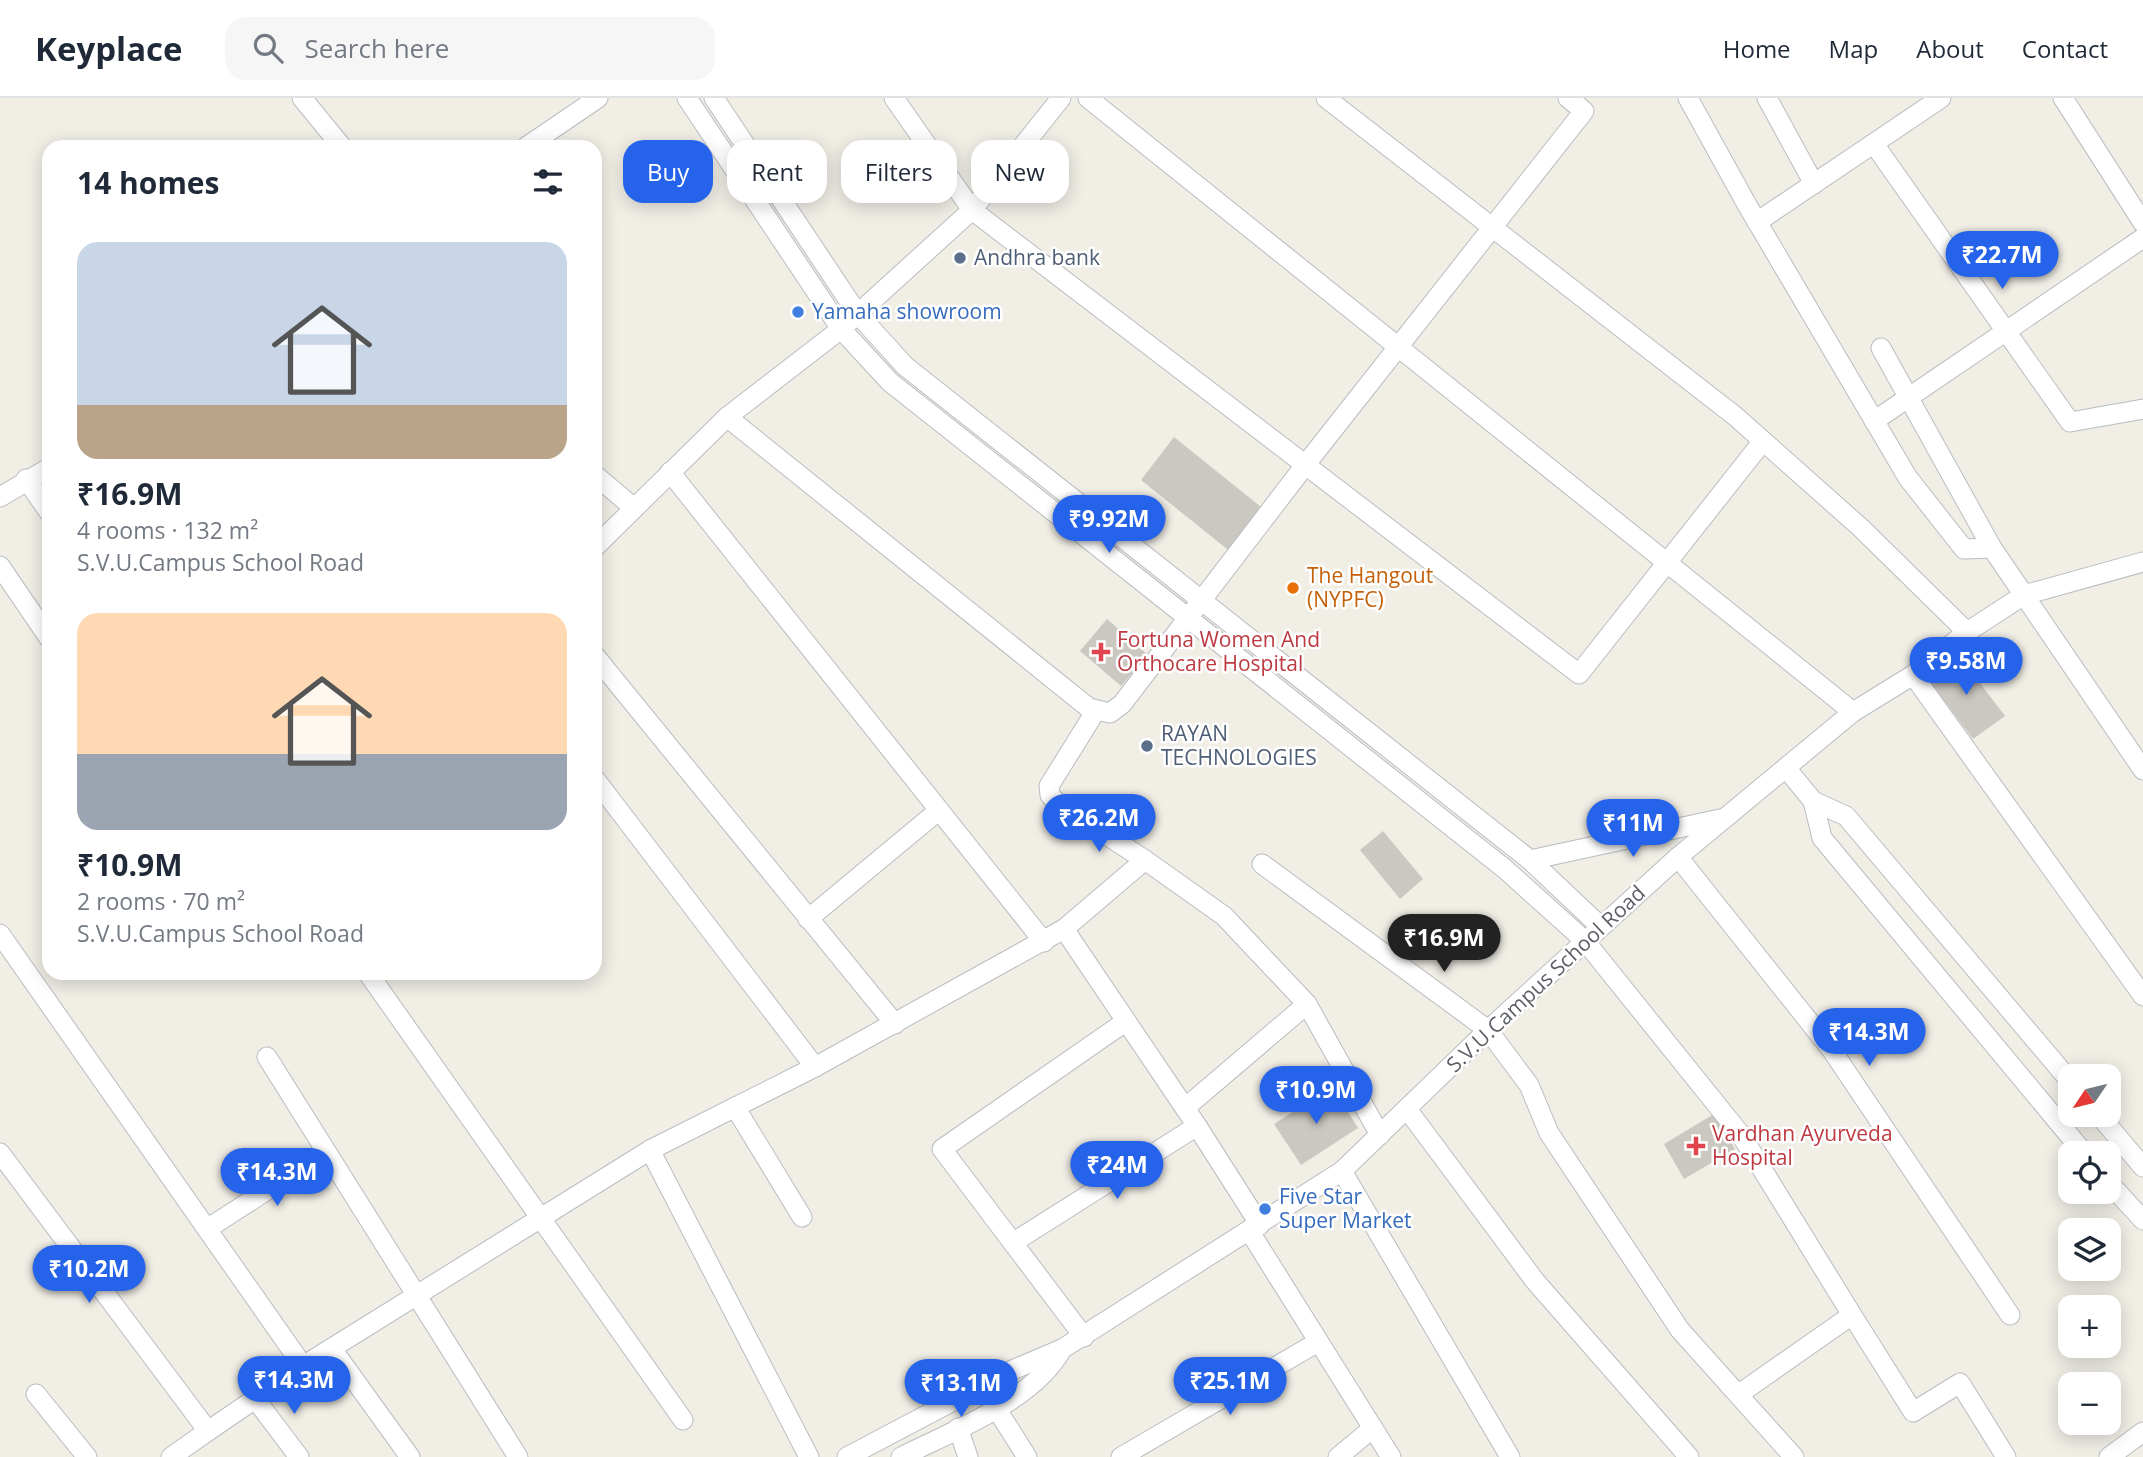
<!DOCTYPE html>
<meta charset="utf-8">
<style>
:root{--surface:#fff;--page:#f6f6f7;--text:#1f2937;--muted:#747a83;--line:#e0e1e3;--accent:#2563eb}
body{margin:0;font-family:"Open Sans",sans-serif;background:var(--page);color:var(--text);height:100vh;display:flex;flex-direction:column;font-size:26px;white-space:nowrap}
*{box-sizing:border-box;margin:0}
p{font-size:23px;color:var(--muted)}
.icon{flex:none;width:38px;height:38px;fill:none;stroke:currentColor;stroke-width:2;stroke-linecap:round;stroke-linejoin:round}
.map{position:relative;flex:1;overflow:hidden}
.side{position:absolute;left:42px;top:42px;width:560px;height:840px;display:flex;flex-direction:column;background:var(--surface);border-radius:21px;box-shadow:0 4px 18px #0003}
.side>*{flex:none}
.top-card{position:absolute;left:623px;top:42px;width:665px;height:63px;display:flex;gap:14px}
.needle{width:46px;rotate:235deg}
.buttons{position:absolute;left:2058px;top:966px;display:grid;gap:14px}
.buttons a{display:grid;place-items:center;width:63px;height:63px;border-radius:14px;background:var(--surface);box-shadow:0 4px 18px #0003;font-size:35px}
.price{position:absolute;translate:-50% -60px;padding:0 16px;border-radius:24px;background:var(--accent);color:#fff;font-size:23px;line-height:46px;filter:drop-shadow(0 2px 4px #0008)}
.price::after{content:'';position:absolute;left:50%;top:42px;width:21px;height:16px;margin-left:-10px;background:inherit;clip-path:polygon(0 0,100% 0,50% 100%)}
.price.selected{background:#222;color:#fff}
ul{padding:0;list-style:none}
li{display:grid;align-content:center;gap:14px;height:371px;padding:0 35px}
li span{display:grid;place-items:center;height:217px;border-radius:21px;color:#555}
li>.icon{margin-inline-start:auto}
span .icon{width:126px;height:126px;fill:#fffc;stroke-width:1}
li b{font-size:30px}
h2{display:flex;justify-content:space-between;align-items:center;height:84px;padding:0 35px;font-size:30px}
.pill{padding:0 24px;border-radius:21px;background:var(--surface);box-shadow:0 4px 18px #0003;font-size:24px;line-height:63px}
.pill.selected{background:var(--accent);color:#fff}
header{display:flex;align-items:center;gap:42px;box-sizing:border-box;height:98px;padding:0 35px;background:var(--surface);border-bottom:2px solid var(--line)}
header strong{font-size:33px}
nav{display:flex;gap:38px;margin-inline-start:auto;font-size:24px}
.search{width:490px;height:63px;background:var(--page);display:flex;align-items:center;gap:18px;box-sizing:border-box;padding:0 24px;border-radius:21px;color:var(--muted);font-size:26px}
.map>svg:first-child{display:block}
.building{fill:#cbc8c2}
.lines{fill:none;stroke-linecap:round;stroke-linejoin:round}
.minor-casing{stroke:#b9bcc1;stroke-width:21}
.minor{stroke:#fff;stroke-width:19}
.service-dot{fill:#5c6f8a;stroke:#fff;stroke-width:2.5}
.shop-dot{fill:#3f7fe0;stroke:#fff;stroke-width:2.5}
.food-dot{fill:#e8710a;stroke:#fff;stroke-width:2.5}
.health-dot{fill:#e0444e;stroke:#fff;stroke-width:2.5}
.labels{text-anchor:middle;stroke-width:5;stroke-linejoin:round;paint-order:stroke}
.service-label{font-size:21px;fill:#4e5e75;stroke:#fff;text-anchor:start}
.shop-label{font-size:21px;fill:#366cbe;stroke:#fff;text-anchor:start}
.food-label{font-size:21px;fill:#c56008;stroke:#fff;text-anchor:start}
.health-label{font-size:21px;fill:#be3a42;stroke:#fff;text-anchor:start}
.street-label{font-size:21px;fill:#5c6066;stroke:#fff}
</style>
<header>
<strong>Keyplace</strong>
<div class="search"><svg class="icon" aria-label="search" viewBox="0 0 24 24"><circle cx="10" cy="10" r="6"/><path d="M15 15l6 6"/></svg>Search here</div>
<nav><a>Home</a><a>Map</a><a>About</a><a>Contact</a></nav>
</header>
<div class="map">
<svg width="2143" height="1359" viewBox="0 0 2143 1359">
<rect width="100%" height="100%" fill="#f0eee5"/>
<g class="building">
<polygon points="1174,339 1276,421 1242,463 1141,382"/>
<polygon points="1107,521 1148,557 1121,588 1080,553"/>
<polygon points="1958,556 2005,618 1973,641 1927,580"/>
<polygon points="1383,733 1423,781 1400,801 1360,752"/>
<polygon points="1332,989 1358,1030 1301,1067 1274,1026"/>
<polygon points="1714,1016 1735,1051 1684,1081 1664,1046"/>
</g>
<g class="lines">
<g class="minor-casing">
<g id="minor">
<polyline points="302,0 342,49"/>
<polyline points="687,0 841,231 890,284 1505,771 1585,843 1741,1037 1852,1217 1739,1296"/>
<polyline points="714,0 857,215 905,268 1530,762 1601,829"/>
<polyline points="894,0 972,112 1579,576 1763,343"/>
<polyline points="1088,0 1853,614"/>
<polyline points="1326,0 1735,318 1861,430 1967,534"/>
<polyline points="1688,0 1746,105 1908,380 1964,451 1992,450"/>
<polyline points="1767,0 1814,86"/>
<polyline points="2063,0 2143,125"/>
<polyline points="1874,46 2070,324 2143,311"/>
<polyline points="526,49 598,0"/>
<polyline points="1757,124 1941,0"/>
<polyline points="1881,250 1992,450 2143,672"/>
<polyline points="727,319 1089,610 1110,615 1122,606 1306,366 1584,13 1568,0"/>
<polyline points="1874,323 2143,140"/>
<polyline points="670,374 1044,844"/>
<polyline points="595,377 634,410"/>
<polyline points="26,381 49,414"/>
<polyline points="0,399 49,370"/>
<polyline points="595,449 727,319 841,231 972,112 1061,0"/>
<polyline points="0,468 49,540"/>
<polyline points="595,558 895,926"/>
<polyline points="1913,577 2143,898"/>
<polyline points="1095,614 1049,688 1050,697 1057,705 1145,762"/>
<polyline points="1786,670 1813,703"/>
<polyline points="595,681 815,969"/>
<polyline points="1678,759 1831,951 2010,1217"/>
<polyline points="1530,762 1720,721"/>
<polyline points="1262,766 1488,932 1529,987 1549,1035 1680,1232 1794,1359"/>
<polyline points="808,821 938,713"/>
<polyline points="1064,831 1145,762 1224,818 1307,906 1380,1037"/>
<polyline points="0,836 303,1268"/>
<polyline points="368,875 683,1322"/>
<polyline points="267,959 518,1359"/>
<polyline points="2070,983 1846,718 1813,703 1822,740 2084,1055"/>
<polyline points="735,1009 802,1119"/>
<polyline points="1185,1010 1307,906"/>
<polyline points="1407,1011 1535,1183 1689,1359"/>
<polyline points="2099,1017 2143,1069"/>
<polyline points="650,1052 809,1359"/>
<polyline points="0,1055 208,1333 171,1359"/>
<polyline points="1342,1073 1510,1359"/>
<polyline points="2109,1085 2143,1122"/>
<polyline points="207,1131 326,1054"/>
<polyline points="1250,1134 1391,1359"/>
<polyline points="1014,1144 1197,1028"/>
<polyline points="1852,1217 1913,1314 1960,1285 2006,1359"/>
<polyline points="1084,1239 942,1051 1125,924"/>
<polyline points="332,1251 410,1359"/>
<polyline points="36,1296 87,1359"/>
<polyline points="256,1302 299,1359"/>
<polyline points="996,1310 1027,1359"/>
<polyline points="958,1330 968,1359"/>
<polyline points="208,1333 303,1268 650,1052 815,969 1064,831 1197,1028 1260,1127"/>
<polyline points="847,1359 1010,1273 1062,1251 1342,1073 1488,932 1678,759 1853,614 1913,577 1967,534 2024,497 2143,464"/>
<path d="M 901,1359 C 952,1333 1034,1303 1062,1251"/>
<polyline points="1121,1359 1318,1244"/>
<polyline points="1338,1359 1373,1330"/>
<polyline points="2109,1359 2143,1334"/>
</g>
</g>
<use href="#minor" class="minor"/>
</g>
<g class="service-dot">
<circle cx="960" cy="160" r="7"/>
<circle cx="1147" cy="648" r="7"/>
</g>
<g class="shop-dot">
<circle cx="798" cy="214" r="7"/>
<circle cx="1265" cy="1111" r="7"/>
</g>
<circle class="food-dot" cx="1293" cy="490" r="7"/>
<g class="health-dot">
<path d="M1097.5 543.5h7v7h7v7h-7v7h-7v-7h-7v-7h7z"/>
<path d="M1692.5 1037.5h7v7h7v7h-7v7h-7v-7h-7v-7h7z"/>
</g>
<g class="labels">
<g class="service-label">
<text x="974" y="167">Andhra bank</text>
<text x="1161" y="643">RAYAN<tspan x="1161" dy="24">TECHNOLOGIES</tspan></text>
</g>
<g class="shop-label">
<text x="812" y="221">Yamaha showroom</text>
<text x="1279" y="1106">Five Star<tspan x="1279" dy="24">Super Market</tspan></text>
</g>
<g class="food-label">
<text x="1307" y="485">The Hangout<tspan x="1307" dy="24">(NYPFC)</tspan></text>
</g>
<g class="health-label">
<text x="1117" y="549">Fortuna Women And<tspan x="1117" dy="24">Orthocare Hospital</tspan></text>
<text x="1712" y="1043">Vardhan Ayurveda<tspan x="1712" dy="24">Hospital</tspan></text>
</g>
<g class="street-label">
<text transform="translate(1546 881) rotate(-43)" y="7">S.V.U.Campus School Road</text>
</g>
</g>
</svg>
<div class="buttons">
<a><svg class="needle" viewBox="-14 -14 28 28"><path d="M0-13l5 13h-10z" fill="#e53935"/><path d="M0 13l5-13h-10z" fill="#747a83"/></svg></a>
<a><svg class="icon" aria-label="locate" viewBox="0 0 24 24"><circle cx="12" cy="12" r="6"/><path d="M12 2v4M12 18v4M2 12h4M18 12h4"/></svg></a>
<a><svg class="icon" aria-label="layers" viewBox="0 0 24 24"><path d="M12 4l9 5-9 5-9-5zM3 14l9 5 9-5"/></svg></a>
<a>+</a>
<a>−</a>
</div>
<b class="price" style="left:2002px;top:193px">₹22.7M</b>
<b class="price" style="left:1109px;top:457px">₹9.92M</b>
<b class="price" style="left:1966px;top:599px">₹9.58M</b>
<b class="price" style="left:1099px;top:756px">₹26.2M</b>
<b class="price" style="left:1633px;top:761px">₹11M</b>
<b class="price selected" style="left:1444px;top:876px">₹16.9M</b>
<b class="price" style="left:1869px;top:970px">₹14.3M</b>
<b class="price" style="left:1316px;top:1028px">₹10.9M</b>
<b class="price" style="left:1117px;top:1103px">₹24M</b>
<b class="price" style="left:277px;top:1110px">₹14.3M</b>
<b class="price" style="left:89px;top:1207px">₹10.2M</b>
<b class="price" style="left:294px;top:1318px">₹14.3M</b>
<b class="price" style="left:1230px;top:1319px">₹25.1M</b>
<b class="price" style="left:961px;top:1321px">₹13.1M</b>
<div class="top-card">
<a class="pill selected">Buy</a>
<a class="pill">Rent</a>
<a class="pill">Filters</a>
<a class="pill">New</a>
</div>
<section class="side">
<h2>14 homes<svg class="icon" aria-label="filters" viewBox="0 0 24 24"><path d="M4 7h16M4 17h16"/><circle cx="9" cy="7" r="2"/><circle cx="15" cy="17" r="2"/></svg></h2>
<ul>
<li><span style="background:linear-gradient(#c9d6e8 75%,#b9a48a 0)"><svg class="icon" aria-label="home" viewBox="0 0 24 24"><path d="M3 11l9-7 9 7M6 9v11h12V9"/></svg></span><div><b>₹16.9M</b><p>4 rooms · 132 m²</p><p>S.V.U.Campus School Road</p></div></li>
<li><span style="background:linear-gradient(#ffd9b3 65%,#9aa5b1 0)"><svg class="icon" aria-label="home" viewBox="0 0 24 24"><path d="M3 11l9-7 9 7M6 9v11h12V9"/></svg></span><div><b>₹10.9M</b><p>2 rooms · 70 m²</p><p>S.V.U.Campus School Road</p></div></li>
</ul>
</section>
</div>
